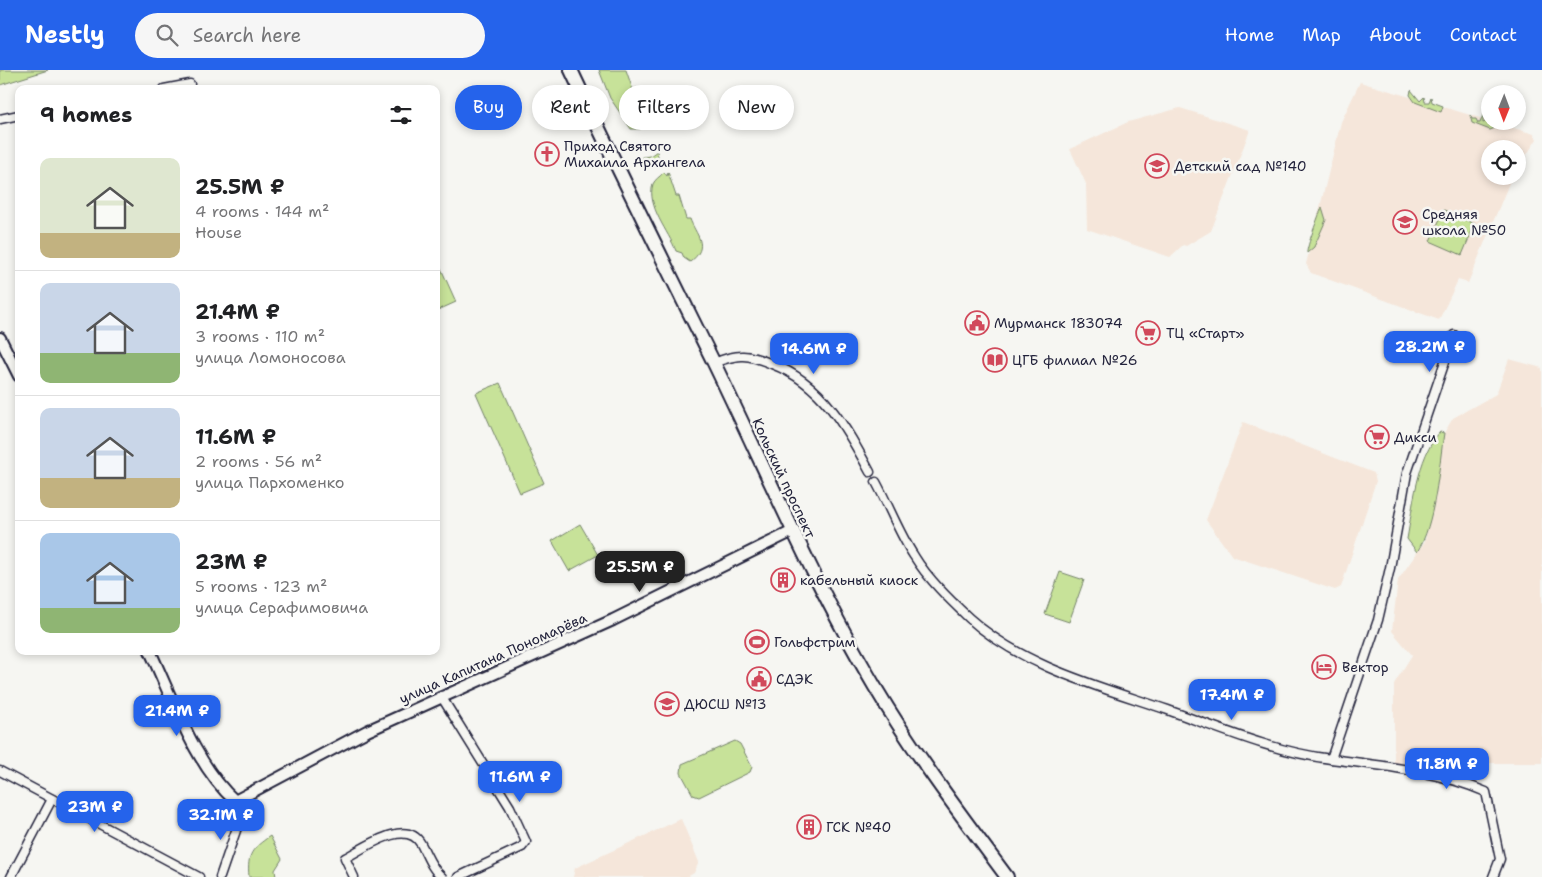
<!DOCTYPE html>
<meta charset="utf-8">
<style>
:root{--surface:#fff;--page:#f6f6f6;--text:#202124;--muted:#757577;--line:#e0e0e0;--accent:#2563eb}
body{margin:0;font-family:"Shantell Sans",sans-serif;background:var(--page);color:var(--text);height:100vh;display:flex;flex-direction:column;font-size:19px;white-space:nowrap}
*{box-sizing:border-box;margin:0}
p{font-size:16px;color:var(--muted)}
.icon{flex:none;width:28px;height:28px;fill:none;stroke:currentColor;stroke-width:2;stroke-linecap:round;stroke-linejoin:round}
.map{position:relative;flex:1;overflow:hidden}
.panel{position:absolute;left:15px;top:15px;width:425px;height:570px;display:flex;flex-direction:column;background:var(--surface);border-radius:10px;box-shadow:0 2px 8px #0003}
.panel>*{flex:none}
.top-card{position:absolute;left:455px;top:15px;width:475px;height:45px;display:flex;gap:10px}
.needle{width:32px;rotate:181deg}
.tools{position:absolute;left:1481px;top:15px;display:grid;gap:10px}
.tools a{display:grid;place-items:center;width:45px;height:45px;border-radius:50%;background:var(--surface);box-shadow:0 2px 8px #0003;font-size:25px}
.price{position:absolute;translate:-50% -42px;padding:0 11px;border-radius:10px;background:var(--accent);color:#fff;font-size:16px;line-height:32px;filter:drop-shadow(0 1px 2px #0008)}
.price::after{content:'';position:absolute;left:50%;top:30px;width:15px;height:11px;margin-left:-8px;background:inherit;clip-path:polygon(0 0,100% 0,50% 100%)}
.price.current{background:#222;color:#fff}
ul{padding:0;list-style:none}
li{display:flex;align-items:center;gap:15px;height:125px;padding:0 25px}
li+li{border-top:1px solid var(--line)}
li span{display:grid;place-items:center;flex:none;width:140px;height:100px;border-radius:10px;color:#555}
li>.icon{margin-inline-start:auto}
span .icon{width:60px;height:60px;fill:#fffc;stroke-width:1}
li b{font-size:21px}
h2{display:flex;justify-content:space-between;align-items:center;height:60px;padding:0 25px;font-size:21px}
.pill{padding:0 18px;border-radius:22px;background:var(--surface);box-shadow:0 2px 8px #0003;font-size:18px;line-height:45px}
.pill.current{background:var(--accent);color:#fff}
header{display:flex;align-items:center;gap:30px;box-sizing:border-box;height:70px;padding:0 25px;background:var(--accent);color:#fff}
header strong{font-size:24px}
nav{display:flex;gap:28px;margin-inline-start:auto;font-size:18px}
.search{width:350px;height:45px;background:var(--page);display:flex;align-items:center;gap:12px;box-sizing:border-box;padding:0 18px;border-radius:28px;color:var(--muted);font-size:19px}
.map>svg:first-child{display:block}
.built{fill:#f5e6da}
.green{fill:#c7e299;stroke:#74826a}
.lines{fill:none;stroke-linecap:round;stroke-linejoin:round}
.minor-casing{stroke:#22223b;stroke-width:11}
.tertiary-casing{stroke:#22223b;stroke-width:14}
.primary-casing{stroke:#22223b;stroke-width:16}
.minor{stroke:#f6f6f2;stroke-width:8}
.tertiary{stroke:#f6f6f2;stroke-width:10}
.primary{stroke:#f6f6f2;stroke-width:12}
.labels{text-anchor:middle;stroke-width:5;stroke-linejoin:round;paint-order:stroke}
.poi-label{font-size:14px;fill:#22223b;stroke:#f6f6f2;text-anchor:start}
.street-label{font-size:14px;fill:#22223b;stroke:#f6f6f2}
</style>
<header>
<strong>Nestly</strong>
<div class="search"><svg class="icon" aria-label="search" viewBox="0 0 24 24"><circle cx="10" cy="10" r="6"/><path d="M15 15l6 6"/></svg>Search here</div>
<nav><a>Home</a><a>Map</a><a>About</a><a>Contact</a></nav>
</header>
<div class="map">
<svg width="1542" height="807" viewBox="0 0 1542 807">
<rect width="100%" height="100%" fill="#f6f6f2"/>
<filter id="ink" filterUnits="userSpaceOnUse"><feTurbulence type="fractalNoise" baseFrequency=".02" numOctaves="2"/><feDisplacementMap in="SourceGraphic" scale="10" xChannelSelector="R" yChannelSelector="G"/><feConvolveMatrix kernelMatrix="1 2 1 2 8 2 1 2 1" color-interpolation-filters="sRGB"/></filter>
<g filter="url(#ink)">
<g class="built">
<polygon points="1360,12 1534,64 1537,69 1518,98 1518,79 1490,79 1490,106 1512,106 1468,213 1458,210 1439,250 1311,203 1306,194 1341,52"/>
<polygon points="1180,38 1250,60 1211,161 1186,176 1183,175 1170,187 1087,159 1086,114 1070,79 1128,52"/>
<polygon points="1509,289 1542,298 1542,693 1394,693 1394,614 1412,585 1392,561 1398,510 1425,471 1444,363 1453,348 1496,324"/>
<polygon points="1243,352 1374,403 1376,411 1341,517 1335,520 1232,486 1206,450"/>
<polygon points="681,749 699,792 694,803 687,807 573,807 575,798"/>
</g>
<g class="green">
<polygon points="0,0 48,0 0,15"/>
<polygon points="599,0 626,0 641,43 645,46 646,56 640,59 631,59 610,28"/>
<polygon points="1411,20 1420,31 1424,27 1425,32 1429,32 1431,27 1432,32 1443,36 1441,42 1415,32 1410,25"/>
<polygon points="1470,45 1472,49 1476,49 1478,53 1480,53 1483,45 1483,53 1490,49 1490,51 1495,53 1495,58 1490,60 1472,53"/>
<polygon points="657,81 659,92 647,98 642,87 650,86"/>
<path d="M 664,102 L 667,106 L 668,102 L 676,126 L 679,126 L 686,149 L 690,149 C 695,164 711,176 690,192 L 684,188 L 682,183 L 676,181 C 669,162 646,136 653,114 C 655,109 660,107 664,102 Z"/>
<path d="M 1322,137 L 1326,150 L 1314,177 L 1307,183 C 1306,178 1319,145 1322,137 Z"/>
<polygon points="1444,140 1475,154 1462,185 1430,171"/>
<polygon points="439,194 456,232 436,241 436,196"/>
<polygon points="500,313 544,413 520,423 476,323"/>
<path d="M 1440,362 L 1444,363 C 1439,396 1435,455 1417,482 L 1407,469 C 1413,437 1417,387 1440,362 Z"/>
<polygon points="580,454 598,485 569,501 552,471"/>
<polygon points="1060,502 1084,510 1069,552 1045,544"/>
<polygon points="735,671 740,674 752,697 750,702 699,727 693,725 681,703 682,694"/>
<path d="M 270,766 L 282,789 L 275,800 L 276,807 L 249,807 C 247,783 252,779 270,766 Z"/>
</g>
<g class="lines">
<g class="minor-casing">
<g id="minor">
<polyline points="164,19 190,14"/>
<polyline points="0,49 19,45"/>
<path d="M 714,293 C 738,283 748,284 772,294 C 822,313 846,357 870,402"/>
<path d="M 876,412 C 889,436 899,463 914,486 C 928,509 950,530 969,548 C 1023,597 1101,617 1168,640 C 1221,659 1275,682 1331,689 L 1378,550 L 1390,498 L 1407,403 L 1454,265"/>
<polyline points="441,626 510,737 526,772 522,777 458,807"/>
<path d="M 1331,689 C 1383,696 1438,701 1486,722 L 1500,789 L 1493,807"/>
<polyline points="0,701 199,807"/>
<polyline points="11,807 52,729"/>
<polyline points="220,807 241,746 235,731"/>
<path d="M 354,807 L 345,788 C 363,779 406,747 421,774 C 427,785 432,800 442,807"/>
</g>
</g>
<g class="tertiary-casing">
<g id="tertiary">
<polyline points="0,268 19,306"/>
<path d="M 150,581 C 173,630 195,695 235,731 L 367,661 L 613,550 L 793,461"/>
</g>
</g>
<g class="primary-casing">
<path id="primary" d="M 571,0 C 617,98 665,194 713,291 C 766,400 813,512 875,617 C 914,683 961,745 1007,807"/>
</g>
<use href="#minor" class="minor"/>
<use href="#tertiary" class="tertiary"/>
<use href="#primary" class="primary"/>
</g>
</g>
<defs>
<g id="church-ring" transform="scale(1.25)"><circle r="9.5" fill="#f6f6f2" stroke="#d1495b" stroke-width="1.5"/><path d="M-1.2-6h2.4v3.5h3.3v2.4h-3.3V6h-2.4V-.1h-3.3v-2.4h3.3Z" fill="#d1495b"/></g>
<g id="school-ring" transform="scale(1.25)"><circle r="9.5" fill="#f6f6f2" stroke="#d1495b" stroke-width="1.5"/><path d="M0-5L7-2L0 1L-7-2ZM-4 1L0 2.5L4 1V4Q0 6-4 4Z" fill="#d1495b"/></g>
<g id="civic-ring" transform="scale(1.25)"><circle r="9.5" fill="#f6f6f2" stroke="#d1495b" stroke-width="1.5"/><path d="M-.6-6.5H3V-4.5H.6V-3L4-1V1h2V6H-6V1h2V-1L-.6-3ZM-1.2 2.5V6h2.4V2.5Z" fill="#d1495b"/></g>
<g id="supermarket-ring" transform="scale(1.25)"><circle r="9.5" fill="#f6f6f2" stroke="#d1495b" stroke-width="1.5"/><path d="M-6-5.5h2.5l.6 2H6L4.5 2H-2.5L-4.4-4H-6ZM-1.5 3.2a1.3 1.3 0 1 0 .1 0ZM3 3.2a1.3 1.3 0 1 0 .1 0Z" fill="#d1495b"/></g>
<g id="library-ring" transform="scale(1.25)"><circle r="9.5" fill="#f6f6f2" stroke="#d1495b" stroke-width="1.5"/><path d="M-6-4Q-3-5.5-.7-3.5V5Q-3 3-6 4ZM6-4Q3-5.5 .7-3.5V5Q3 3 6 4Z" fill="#d1495b"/></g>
<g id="building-ring" transform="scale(1.25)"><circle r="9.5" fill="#f6f6f2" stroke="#d1495b" stroke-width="1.5"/><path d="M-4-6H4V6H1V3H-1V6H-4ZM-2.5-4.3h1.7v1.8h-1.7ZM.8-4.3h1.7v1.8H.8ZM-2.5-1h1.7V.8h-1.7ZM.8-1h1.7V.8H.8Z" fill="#d1495b"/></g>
<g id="stadium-ring" transform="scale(1.25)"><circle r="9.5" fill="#f6f6f2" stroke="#d1495b" stroke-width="1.5"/><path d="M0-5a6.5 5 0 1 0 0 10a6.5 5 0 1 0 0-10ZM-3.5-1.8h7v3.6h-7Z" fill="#d1495b"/></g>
<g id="hotel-ring" transform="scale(1.25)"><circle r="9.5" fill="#f6f6f2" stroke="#d1495b" stroke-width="1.5"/><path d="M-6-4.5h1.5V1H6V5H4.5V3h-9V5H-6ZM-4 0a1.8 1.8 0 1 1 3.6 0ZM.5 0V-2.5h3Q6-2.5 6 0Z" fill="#d1495b"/></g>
</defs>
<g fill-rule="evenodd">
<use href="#church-ring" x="547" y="84"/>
<use href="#school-ring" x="1157" y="96"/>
<use href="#school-ring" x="1405" y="152"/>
<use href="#civic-ring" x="977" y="253"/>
<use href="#supermarket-ring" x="1148" y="263"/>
<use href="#library-ring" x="995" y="290"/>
<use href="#supermarket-ring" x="1377" y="367"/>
<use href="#building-ring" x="783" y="510"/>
<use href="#stadium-ring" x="757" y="572"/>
<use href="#hotel-ring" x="1324" y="597"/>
<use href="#civic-ring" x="759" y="609"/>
<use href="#school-ring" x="667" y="634"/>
<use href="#building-ring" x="809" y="757"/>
</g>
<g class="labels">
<g class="poi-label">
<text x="564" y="81">Приход Святого<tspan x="564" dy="16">Михаила Архангела</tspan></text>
<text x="1174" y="101">Детский сад №140</text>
<text x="1422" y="149">Средняя<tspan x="1422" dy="16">школа №50</tspan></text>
<text x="994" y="258">Мурманск 183074</text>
<text x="1166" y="268">ТЦ «Старт»</text>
<text x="1012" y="295">ЦГБ филиал №26</text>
<text x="1394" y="372">Дикси</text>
<text x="800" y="515">кабельный киоск</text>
<text x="774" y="577">Гольфстрим</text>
<text x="1342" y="602">Вектор</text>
<text x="776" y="614">СДЭК</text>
<text x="684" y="639">ДЮСШ №13</text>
<text x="826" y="762">ГСК №40</text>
</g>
<g class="street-label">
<text transform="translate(784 408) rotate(65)" y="5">Кольский проспект</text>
<text transform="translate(493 588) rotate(-24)" y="5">улица Капитана Пономарёва</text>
</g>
</g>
</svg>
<div class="tools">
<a><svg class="needle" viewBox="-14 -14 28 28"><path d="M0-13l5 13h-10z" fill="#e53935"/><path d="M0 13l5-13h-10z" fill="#757577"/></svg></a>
<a><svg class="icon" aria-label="locate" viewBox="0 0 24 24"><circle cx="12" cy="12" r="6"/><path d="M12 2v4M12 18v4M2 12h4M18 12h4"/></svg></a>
</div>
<b class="price" style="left:1430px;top:303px">28.2M ₽</b>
<b class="price" style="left:814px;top:305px">14.6M ₽</b>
<b class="price current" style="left:640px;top:523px">25.5M ₽</b>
<b class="price" style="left:1232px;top:651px">17.4M ₽</b>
<b class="price" style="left:177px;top:667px">21.4M ₽</b>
<b class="price" style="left:1447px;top:720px">11.8M ₽</b>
<b class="price" style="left:520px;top:733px">11.6M ₽</b>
<b class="price" style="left:95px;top:763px">23M ₽</b>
<b class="price" style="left:221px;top:771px">32.1M ₽</b>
<div class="top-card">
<a class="pill current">Buy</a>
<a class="pill">Rent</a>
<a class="pill">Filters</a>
<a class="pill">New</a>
</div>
<section class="panel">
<h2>9 homes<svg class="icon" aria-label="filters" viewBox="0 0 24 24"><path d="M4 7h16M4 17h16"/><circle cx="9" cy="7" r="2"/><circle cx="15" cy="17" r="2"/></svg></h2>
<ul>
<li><span style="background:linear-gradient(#dfe7d0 75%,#c2b280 0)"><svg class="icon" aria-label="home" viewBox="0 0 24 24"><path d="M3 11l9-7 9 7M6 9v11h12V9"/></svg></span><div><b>25.5M ₽</b><p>4 rooms · 144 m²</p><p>House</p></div></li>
<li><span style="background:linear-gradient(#c9d6e8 70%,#8fb573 0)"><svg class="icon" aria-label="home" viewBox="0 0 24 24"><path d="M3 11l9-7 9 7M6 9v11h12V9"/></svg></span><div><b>21.4M ₽</b><p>3 rooms · 110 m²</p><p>улица Ломоносова</p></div></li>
<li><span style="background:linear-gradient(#c9d6e8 70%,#c2b280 0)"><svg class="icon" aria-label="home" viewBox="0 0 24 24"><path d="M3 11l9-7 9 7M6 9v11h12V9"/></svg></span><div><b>11.6M ₽</b><p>2 rooms · 56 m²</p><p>улица Пархоменко</p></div></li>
<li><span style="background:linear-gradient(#a9c7e8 75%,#8fb573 0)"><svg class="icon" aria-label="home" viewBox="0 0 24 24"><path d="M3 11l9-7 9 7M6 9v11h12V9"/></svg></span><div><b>23M ₽</b><p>5 rooms · 123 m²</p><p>улица Серафимовича</p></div></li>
</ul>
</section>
</div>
